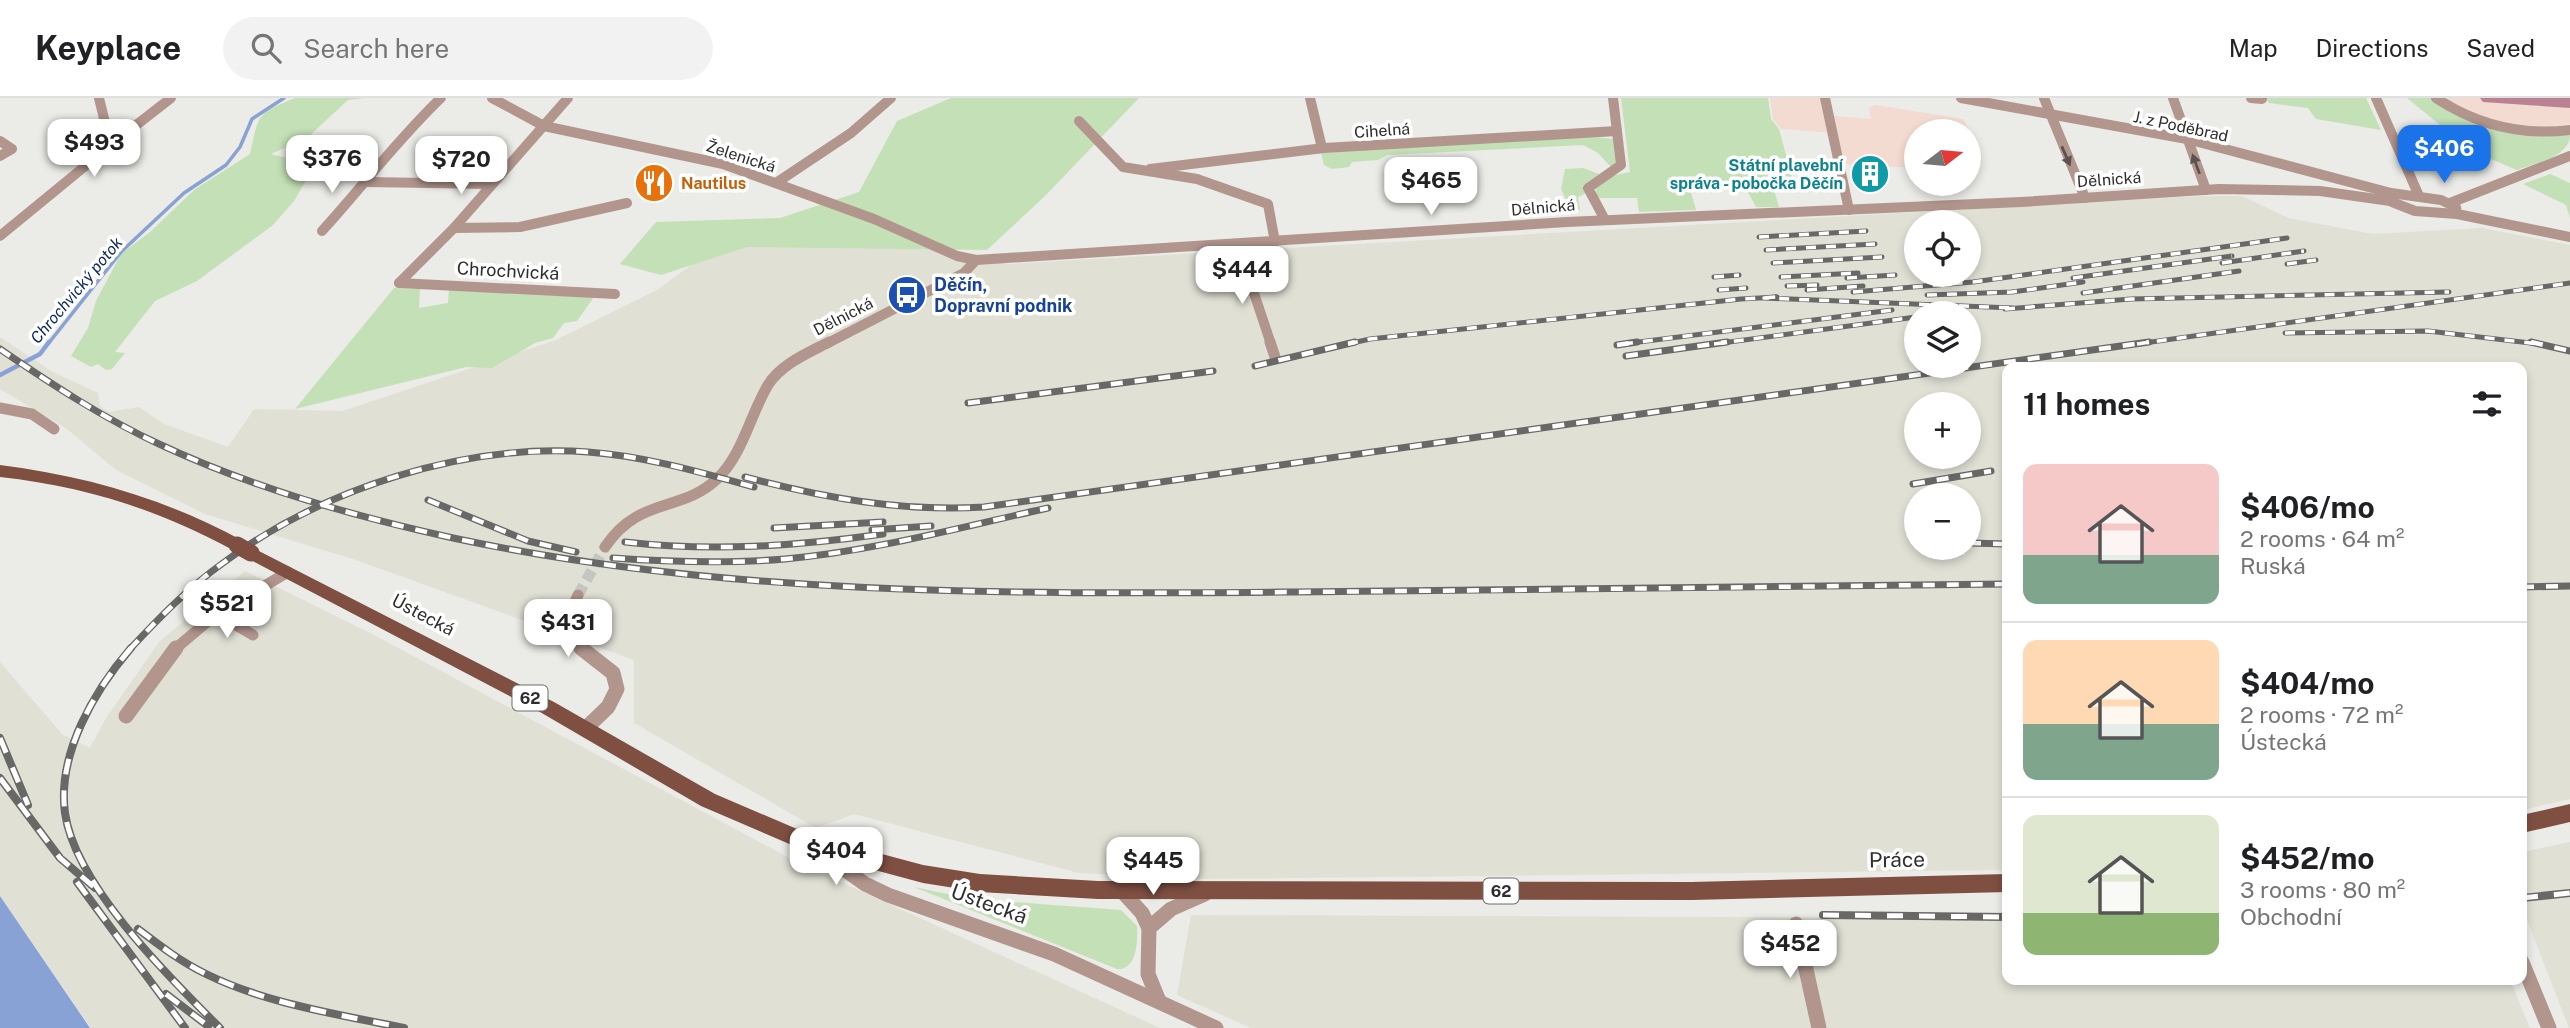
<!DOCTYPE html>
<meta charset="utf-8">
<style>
:root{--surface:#fff;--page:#f2f2f2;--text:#202124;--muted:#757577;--line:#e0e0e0;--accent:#1a73e8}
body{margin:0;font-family:"Public Sans",sans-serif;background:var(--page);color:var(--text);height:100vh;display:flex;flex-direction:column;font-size:26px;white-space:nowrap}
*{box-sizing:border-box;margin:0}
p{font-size:23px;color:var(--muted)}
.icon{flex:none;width:38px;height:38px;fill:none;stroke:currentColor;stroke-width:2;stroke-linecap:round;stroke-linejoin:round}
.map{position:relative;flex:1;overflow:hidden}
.panel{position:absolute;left:2002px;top:264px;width:525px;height:623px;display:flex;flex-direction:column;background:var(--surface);border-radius:14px;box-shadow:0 4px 10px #0003}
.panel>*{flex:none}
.needle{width:46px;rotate:74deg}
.fabs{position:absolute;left:1904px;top:21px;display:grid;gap:14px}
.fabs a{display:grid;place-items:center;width:77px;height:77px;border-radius:50%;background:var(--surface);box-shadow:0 4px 10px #0003;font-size:35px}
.price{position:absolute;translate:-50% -60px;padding:0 16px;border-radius:14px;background:#fff;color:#222;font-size:23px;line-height:46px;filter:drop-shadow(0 2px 4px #0008)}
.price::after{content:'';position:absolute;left:50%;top:42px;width:21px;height:16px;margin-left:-10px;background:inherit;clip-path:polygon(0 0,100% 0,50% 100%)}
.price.active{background:var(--accent);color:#fff}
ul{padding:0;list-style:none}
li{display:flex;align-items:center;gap:21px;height:175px;padding:0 21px}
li+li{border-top:2px solid var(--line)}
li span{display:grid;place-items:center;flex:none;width:196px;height:140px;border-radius:14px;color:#555}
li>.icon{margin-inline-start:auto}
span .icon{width:84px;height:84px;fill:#fffc;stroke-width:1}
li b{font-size:30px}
h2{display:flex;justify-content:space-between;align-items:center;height:84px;padding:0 21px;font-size:30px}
header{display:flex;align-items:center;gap:42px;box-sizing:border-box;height:98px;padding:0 35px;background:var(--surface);border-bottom:2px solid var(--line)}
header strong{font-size:33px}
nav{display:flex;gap:38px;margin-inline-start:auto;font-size:24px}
.search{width:490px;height:63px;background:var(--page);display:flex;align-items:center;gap:18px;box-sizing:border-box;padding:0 24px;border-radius:38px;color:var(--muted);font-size:26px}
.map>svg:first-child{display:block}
.commercial{fill:#f3dbd2}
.built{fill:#e1e0d5;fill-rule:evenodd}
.green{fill:#c4e0b6}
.water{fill:#88a2d6}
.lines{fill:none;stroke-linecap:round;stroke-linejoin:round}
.stream-far1{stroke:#88a2d6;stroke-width:3.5}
.stream{stroke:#88a2d6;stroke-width:4.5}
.street-tunnel{stroke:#c5c5c2;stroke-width:11;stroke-dasharray:11 6;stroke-linecap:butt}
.street-far2{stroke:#b2968d;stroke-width:10}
.street-far1{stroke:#b2968d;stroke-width:11}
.street{stroke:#b2968d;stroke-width:15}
.primary{fill:#7f4f42;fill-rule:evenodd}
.rail-far2-casing{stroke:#686866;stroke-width:5}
.rail-far1-casing{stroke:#686866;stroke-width:7}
.rail-casing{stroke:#686866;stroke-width:8}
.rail-far2{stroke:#fff;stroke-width:3.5;stroke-dasharray:10;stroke-linecap:butt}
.rail-far1{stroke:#fff;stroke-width:4.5;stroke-dasharray:12;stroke-linecap:butt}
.rail{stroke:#fff;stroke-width:5;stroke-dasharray:16;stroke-linecap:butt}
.primary-bridge{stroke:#7f4f42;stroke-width:17}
.wall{fill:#b98191}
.oneway{fill:#5c524f}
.labels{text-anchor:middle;stroke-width:7;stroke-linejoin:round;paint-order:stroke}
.far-street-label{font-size:16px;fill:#2e2e2d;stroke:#fff}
.far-culture-label{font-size:16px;font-weight:bold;fill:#0d838f;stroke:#fff;text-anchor:end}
.far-food-label{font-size:16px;font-weight:bold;fill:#c56008;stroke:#fff;text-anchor:start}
.far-water-label{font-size:16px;font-style:italic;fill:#0e2965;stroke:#fff}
.shield{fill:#fff;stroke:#6d6d6c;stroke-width:2}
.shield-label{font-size:16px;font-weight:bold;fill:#2e2e2d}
.street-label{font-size:18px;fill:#2e2e2d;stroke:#fff}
.transit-label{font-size:18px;font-weight:bold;fill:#164399;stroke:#fff;text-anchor:start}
.near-street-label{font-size:21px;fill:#2e2e2d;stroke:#fff}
</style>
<header>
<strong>Keyplace</strong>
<div class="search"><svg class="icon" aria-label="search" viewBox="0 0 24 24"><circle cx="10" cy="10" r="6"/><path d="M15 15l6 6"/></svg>Search here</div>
<nav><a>Map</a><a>Directions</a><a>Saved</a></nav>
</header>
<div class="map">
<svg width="2570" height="930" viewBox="0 0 2570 930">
<rect width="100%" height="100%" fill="#ebebe7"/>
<g class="commercial">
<polygon points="1770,0 1820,0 1824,17 1871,21 1869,9 1876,7 1963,21 1974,42 1969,43 1969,33 1916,33 1916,42 1910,42 1916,70 1846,66 1835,35 1781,31 1773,21"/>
<polygon points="2443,0 2570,0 2570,26 2547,30 2513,28 2463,12"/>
</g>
<g class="built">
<path d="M 2201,98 L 2242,98 L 2288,120 L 2373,136 L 2482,130 L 2570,147 L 2570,701 L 2522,712 L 2522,270 L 2007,270 L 2007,772 L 1205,781 L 1079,775 L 854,716 L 816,730 L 634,625 L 634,562 L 356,462 L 205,416 L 116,372 L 67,331 L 0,291 L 0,239 L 51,273 L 98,295 L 100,308 L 109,314 L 139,309 L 164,326 L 228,349 L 254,311 L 343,313 L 556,242 L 657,192 L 723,144 L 928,151 L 1008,166 ZM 1916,124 L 1969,124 L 1969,177 L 1916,177 ZM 1916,215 L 1969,215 L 1969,268 L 1916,268 ZM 1916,306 L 1969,306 L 1969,359 L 1916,359 ZM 1916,397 L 1969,397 L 1969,450 L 1916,450 Z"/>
<polygon points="245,473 374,537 793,762 1160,930 91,930 0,798 0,564 62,636 90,650 106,620 160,543"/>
<polygon points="2570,744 2570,930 2569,930 2522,809 2522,754"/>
<polygon points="1191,817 2007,820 2007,882 2510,882 2530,930 1251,930 1177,897"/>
</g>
<g class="green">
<path d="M 295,0 L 365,0 L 348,2 L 307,40 L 271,56 L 315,67 L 294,103 L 273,127 L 197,183 L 155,203 L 115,254 L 125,255 L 112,271 L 106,272 L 98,266 L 91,269 L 71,258 L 88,230 L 96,203 L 121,156 L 150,134 L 194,92 L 250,56 C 259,16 256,16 295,0 Z"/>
<polygon points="951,0 1139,0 1045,98 987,152 747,149 661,177 620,166 656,124 780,120 859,94 897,23"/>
<polygon points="1621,0 1768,0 1771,21 1779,31 1795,90 1773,89 1779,109 1756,109 1747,92 1690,91 1696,112 1639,114 1637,100 1597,100 1595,87 1606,79 1630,74"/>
<polygon points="2266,0 2366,0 2381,32 2316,21 2308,10 2269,5"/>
<path d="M 2407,0 L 2431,0 L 2438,6 L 2531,37 L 2570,37 C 2570,59 2535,65 2517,72 L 2472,53 Z"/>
<polygon points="1582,38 1613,41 1616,69 1611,69 1598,55 1583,47 1387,57 1378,62 1352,64 1349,69 1332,71 1324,67 1321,55"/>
<polygon points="1583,70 1599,76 1582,88 1586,95 1578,99 1580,112 1569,108 1561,91 1565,71"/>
<polygon points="2550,76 2570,85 2570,120 2566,107 2523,86"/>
<polygon points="394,190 420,191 419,210 448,205 449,192 594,199 577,223 564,225 553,240 535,245 492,270 466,269 295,311"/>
<path d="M 914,789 L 971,801 L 1121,812 L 1137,828 C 1138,843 1137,872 1117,871 Z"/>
</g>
<polygon class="water" points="0,798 90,930 0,930"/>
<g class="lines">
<polyline class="stream-far1" points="48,246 121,154 184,95 226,67 240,49 252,21 284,0"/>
<polyline class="stream" points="0,277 40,256 49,244"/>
<polyline class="street-tunnel" points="578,497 605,449"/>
<g class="street-far2">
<polyline points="492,0 544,28 723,66 874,121 957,158 976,162"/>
<polyline points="1310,0 1322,50"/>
<polyline points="1825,0 1849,112"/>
<polyline points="1961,0 2187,41 2391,95 2441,102 2456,109 2457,116"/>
<polyline points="2044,0 2085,100"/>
<polyline points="2173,0 2206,92"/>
<polyline points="2251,0 2262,1"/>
<polyline points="2376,0 2419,98"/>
<path d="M 2436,0 C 2477,27 2521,38 2570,32"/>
<polyline points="1079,23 1123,69 1197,81 1268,106 1275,144"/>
<polyline points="117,42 171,0"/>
<polyline points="0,43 12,51 0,58"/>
<polyline points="1150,71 1324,50 1617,33"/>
<polyline points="367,84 490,86"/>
<polyline points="776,85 851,35 891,0"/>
<polyline points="2388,97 2392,104 2415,113 2457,116 2570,139"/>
<polyline points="2450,105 2570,58"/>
<polyline points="1605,122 1588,90 1621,67 1613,0"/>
<polyline points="454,130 520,129 627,105"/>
<path d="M 322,133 C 362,89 398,41 441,0"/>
<polyline points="0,138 117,42 108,37 99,0"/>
<polyline points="1238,147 1271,246"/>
<polyline points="399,185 454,130 568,0"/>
<polyline points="399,185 615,196"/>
<polyline points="826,246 964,175 976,162 1567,124 2021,104 2219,91 2320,93 2390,103"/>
</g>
<g class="street-far1">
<polyline points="1270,244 1275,259"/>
<polyline points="0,310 32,316 54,331"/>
<path d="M 605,449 C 639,398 681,415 717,381 C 743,356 750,317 768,287 C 781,266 808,255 829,244"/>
<polyline points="578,497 566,525 568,539 583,551"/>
<polyline points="217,516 253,537"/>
<polyline points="175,551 214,518 288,474"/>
</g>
<g class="street">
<polyline points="581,550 613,575 617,591 608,609 585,631"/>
<polyline points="126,618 176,550"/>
<polyline points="813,749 865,786 888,797 1054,856 1216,930"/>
<polyline points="1121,792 1142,815 1149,830"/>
<polyline points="1796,826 1819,930"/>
<polyline points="2522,864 2549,930"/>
<polyline points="1159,903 1148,876 1149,830 1171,811 1205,796"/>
</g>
<g class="primary">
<path d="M 0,367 C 87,378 166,401 243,443 L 246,447 L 237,453 L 231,451 C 157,411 83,388 0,379 Z"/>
<polygon points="251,449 554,604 715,696 811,737 923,767 980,776 1098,783 1692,784 2007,776 2007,794 1692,802 1098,801 980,794 923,785 808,754 701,708 540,614 245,459 242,455"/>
<polygon points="2570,706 2570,724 2522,735 2522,717"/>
</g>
<g class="rail-far2-casing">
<g id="rail-far2">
<polyline points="1759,139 1866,133"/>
<polyline points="1766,152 1875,146"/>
<polyline points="1773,165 1882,159"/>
<polyline points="2222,165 2304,153"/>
<polyline points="2287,166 2316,162"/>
<polyline points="1714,179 1739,177"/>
<polyline points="1781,179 1858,175"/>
<polyline points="1847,180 1895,177"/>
<polyline points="2073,180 2232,158"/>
<polyline points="1787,188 1817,187"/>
<polyline points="1719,192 1746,190"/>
<polyline points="1807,192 1863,188"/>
<polyline points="1853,194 1973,184 2287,140"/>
<polyline points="2083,195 2239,173"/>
<polyline points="1927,197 2012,194 2083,184"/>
<polyline points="2005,211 2131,201 2449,194"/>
<polyline points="2285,235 2428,233 2539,246"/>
<polyline points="1348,246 1370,241 1741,201 1777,199 1764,200 2013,210"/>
<polyline points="1623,246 1892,212"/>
<polyline points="1714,246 1916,219"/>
<polyline points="2137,246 2570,185"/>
</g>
</g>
<g class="rail-far1-casing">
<g id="rail-far1">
<polyline points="2531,244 2570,253"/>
<polyline points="1617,247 1637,244"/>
<path d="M 0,251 C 51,286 103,320 159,346 C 253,390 353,418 453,440 C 730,499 1013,496 1295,494 C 1533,492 1770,489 2007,486"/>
<polyline points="1626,258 1727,244"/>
<polyline points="1255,268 1355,244"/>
<polyline points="968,305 1213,273"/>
<path d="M 745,379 C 824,400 902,414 984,409 L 2149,244"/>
<polyline points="1913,386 1991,373"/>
<polyline points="428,402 528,443 576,454"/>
<polyline points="774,430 883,424"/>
<polyline points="872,432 931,428"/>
<path d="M 625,444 C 712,454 797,448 883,436"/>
<polyline points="1969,445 2007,446"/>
<path d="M 613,460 C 670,464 727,466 785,461 C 874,453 961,429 1048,410"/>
<polyline points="2522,489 2570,488"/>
<path d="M 130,551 C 159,520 188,490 223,465 C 322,391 464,345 588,354 C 644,358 699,374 754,389"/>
</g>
</g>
<g class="rail-casing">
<g id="rail">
<path d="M 131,550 C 94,593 57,656 65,715 C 75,787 169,879 220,930"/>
<polyline points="0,640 28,707"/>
<polyline points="0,680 60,760 95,790"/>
<polyline points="77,784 185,930"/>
<polyline points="2522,800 2570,795"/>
<polyline points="1823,817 2007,819"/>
<path d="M 138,831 C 159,847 181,864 206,876 C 267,906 337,916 404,930"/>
<polyline points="166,896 208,928"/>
</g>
</g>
<use href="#rail-far2" class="rail-far2"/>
<use href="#rail-far1" class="rail-far1"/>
<use href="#rail" class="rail"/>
<polyline class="primary-bridge" points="237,447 251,455"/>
</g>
<polygon class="wall" points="2480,0 2570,0 2570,10 2483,4"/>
<defs><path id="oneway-solid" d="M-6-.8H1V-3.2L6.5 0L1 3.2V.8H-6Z" transform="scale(1.75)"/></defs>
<g class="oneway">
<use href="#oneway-solid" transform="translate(2066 58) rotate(66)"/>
<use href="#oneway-solid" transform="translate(2196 66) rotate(-110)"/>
</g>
<defs>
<g id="building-disc" transform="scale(2.0125)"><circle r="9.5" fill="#0f9aa8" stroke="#fff"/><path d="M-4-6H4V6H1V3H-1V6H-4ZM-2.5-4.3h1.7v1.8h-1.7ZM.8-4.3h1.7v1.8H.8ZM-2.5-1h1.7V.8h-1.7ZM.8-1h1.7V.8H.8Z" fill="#fff"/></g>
<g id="restaurant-disc" transform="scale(2.0125)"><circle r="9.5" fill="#e8710a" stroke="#fff"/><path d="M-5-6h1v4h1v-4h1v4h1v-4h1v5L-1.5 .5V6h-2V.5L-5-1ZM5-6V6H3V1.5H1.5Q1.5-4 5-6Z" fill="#fff"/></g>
<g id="bus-disc" transform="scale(2.0125)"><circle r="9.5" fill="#1a4fb4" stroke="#fff"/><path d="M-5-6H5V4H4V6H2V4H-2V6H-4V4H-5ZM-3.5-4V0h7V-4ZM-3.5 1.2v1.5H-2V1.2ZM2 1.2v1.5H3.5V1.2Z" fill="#fff"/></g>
</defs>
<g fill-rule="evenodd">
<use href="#building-disc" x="1870" y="76"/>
<use href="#restaurant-disc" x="654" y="85"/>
<use href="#bus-disc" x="907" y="197"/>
</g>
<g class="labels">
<g class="far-street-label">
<text transform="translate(2181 28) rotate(12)" y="6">J. z Poděbrad</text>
<text transform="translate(1382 32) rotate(-4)" y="6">Cihelná</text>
<text transform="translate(741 58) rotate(18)" y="6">Želenická</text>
<text transform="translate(2109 81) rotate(-4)" y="6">Dělnická</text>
<text transform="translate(1543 109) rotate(-5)" y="6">Dělnická</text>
<text transform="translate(843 218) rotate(-27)" y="6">Dělnická</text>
</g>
<g class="far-culture-label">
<text x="1843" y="73">Státní plavební<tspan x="1843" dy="18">správa - pobočka Děčín</tspan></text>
</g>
<g class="far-food-label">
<text x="681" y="91">Nautilus</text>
</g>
<g class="far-water-label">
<text transform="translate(76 192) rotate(-50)" y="6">Chrochvický potok</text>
</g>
<g class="shield">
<rect x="512.5" y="587.5" width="35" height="25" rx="5"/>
<rect x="1483.5" y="780.5" width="35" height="25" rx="5"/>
</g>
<g class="shield-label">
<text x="530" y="606">62</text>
<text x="1501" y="799">62</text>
</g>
<g class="street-label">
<text transform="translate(508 173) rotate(3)" y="6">Chrochvická</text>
<text transform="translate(423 517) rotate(28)" y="6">Ústecká</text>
</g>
<g class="transit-label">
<text x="934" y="193">Děčín,<tspan x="934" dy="21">Dopravní podnik</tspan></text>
</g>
<g class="near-street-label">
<text transform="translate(1897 762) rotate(-1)" y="7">Práce</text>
<text transform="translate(989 806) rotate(20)" y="7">Ústecká</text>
</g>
</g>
</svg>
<div class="fabs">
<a><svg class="needle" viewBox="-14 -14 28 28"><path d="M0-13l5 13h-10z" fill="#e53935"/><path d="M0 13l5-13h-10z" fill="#757577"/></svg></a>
<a><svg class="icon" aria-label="locate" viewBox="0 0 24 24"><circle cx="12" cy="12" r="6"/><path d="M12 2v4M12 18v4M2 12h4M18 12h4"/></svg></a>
<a><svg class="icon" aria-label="layers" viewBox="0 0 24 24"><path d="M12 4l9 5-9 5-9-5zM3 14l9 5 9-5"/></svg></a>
<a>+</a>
<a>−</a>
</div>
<b class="price" style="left:94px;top:81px">$493</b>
<b class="price active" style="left:2444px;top:87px">$406</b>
<b class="price" style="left:332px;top:97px">$376</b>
<b class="price" style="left:461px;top:98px">$720</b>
<b class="price" style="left:1431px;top:119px">$465</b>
<b class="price" style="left:1242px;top:208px">$444</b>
<b class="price" style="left:227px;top:542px">$521</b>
<b class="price" style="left:568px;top:561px">$431</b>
<b class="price" style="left:836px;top:789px">$404</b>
<b class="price" style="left:1153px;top:799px">$445</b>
<b class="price" style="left:1790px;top:882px">$452</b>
<section class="panel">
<h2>11 homes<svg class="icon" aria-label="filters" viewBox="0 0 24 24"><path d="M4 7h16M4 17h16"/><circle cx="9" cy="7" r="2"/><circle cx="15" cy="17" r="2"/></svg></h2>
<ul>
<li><span style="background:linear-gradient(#f6c9c9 65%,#7fa58c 0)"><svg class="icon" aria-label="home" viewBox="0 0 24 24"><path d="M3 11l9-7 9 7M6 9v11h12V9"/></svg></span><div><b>$406/mo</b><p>2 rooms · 64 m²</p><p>Ruská</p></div></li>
<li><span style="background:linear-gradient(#ffd9b3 60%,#7fa58c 0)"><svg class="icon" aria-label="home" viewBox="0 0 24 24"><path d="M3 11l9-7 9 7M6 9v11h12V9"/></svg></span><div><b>$404/mo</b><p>2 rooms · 72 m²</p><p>Ústecká</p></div></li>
<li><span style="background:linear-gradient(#dfe7d0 70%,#8fb573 0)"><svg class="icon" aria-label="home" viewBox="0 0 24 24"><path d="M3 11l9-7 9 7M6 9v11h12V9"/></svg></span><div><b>$452/mo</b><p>3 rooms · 80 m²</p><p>Obchodní</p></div></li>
</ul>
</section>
</div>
